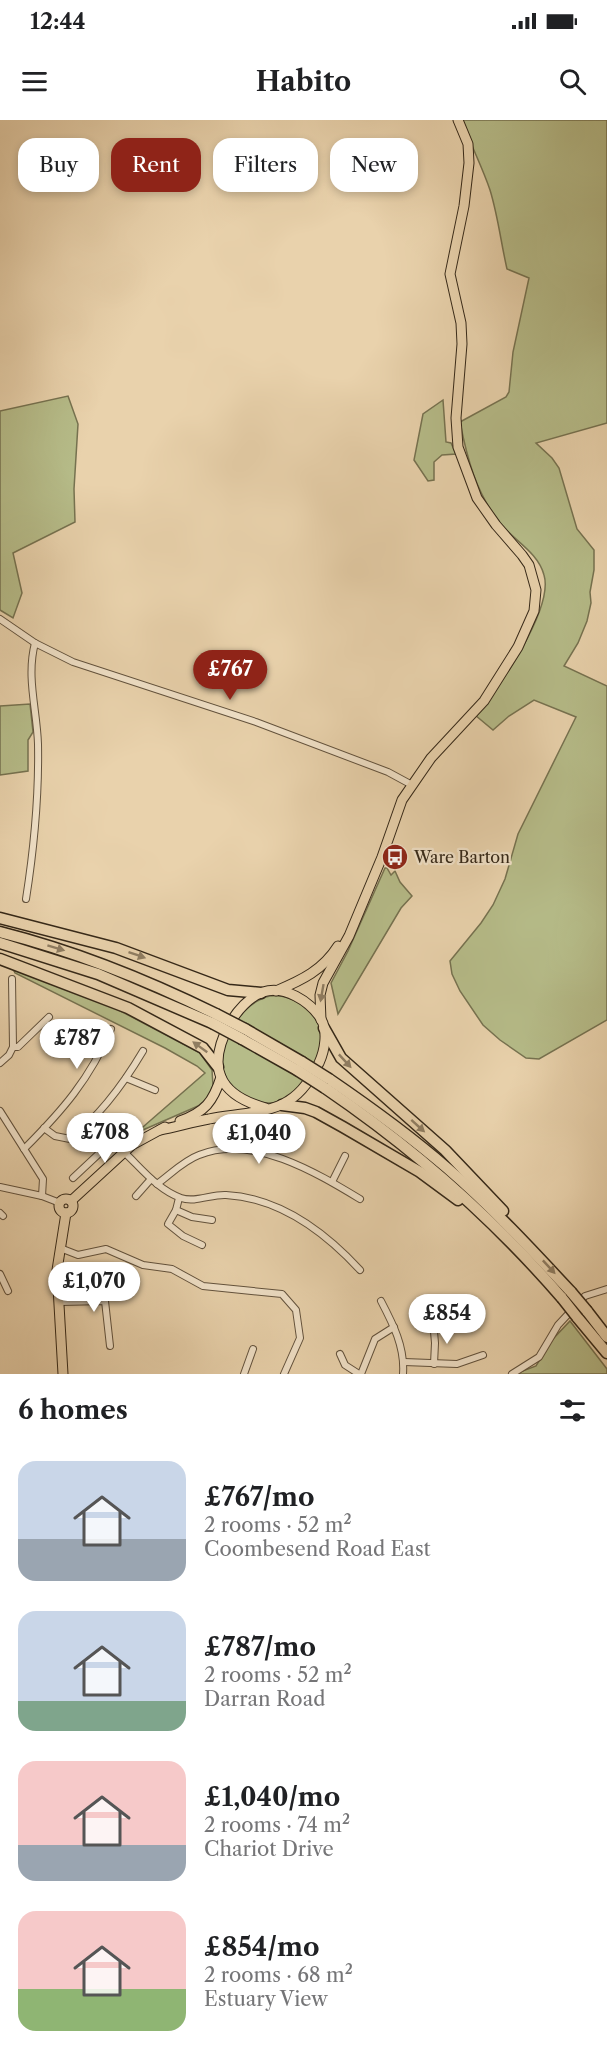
<!DOCTYPE html>
<meta charset="utf-8">
<style>
:root{--surface:#fff;--page:#f2f2f2;--text:#202124;--muted:#757577;--accent:#8f2418}
body{margin:0;font-family:"Libre Caslon Text",serif;background:var(--page);color:var(--text);height:100vh;display:flex;flex-direction:column;font-size:22px;white-space:nowrap}
*{box-sizing:border-box;margin:0}
p{font-size:20px;color:var(--muted)}
.icon{flex:none;width:33px;height:33px;fill:none;stroke:currentColor;stroke-width:2;stroke-linecap:round;stroke-linejoin:round}
.map{position:relative;height:1254px;overflow:hidden}
.sheet{display:flex;flex-direction:column;background:var(--surface);flex:1}
.sheet>*{flex:none}
.guide{position:absolute;left:18px;top:18px;width:572px;height:54px;display:flex;gap:12px}
.price{position:absolute;translate:-50% -51px;padding:0 14px;border-radius:21px;background:#fff;color:#222;font-size:20px;line-height:39px;filter:drop-shadow(0 2px 3px #0008)}
.price::after{content:'';position:absolute;left:50%;top:36px;width:18px;height:14px;margin-left:-9px;background:inherit;clip-path:polygon(0 0,100% 0,50% 100%)}
.price.active{background:var(--accent);color:#fff}
ul{padding:0;list-style:none}
li{display:flex;align-items:center;gap:18px;height:150px;padding:0 18px}
li span{display:grid;place-items:center;flex:none;width:168px;height:120px;border-radius:18px;color:#555}
li>.icon{margin-inline-start:auto}
span .icon{width:72px;height:72px;fill:#fffc;stroke-width:1}
li b{font-size:26px}
h2{display:flex;justify-content:space-between;align-items:center;height:72px;padding:0 18px;font-size:26px}
.pill{padding:0 21px;border-radius:18px;background:var(--surface);box-shadow:0 3px 9px #0003;font-size:21px;line-height:54px}
.pill.active{background:var(--accent);color:#fff}
.status{display:flex;justify-content:space-between;align-items:center;height:42px;padding:0 30px;background:var(--surface);direction:ltr}
.status svg{height:16px;fill:currentColor}
header{display:flex;justify-content:space-between;align-items:center;height:78px;padding:0 18px;background:var(--surface);font-size:27px;font-weight:800}
.map>svg:first-child{display:block}
.green{fill:#b6bc89;stroke:#767250;stroke-width:1.5}
.lines{fill:none;stroke-linecap:round;stroke-linejoin:round}
.minor-casing{stroke:#62523d;stroke-width:8}
.primary-casing{stroke:#352818;stroke-width:11}
.trunk-casing{stroke:#352818;stroke-width:13}
.minor{stroke:#f1e2c9;stroke-width:6}
.primary{stroke:#e9d2ac;stroke-width:9}
.trunk{stroke:#e9d2ac;stroke-width:10}
.trunk-bridge-casing{stroke:#352818;stroke-width:13;stroke-linecap:butt}
.trunk-bridge{stroke:#e9d2ac;stroke-width:10}
.oneway{fill:#8f7d62}
.labels{text-anchor:middle;stroke-width:4.5;stroke-linejoin:round;paint-order:stroke}
.poi-label{font-size:16px;fill:#352818;stroke:#f1e2c9;text-anchor:start}
</style>
<div class="status"><b>12:44</b><svg viewBox="0 0 49 12"><path d="M0 12V9h3v3zM5 12V6h3v6zM10 12V3h3v9zM15 12V0h3v12zM26 1h20v11H26zM47 4h2v5h-2z"/></svg></div>
<header><svg class="icon" aria-label="menu" viewBox="0 0 24 24"><path d="M4 6h16M4 12h16M4 18h16"/></svg>Habito<svg class="icon" aria-label="search" viewBox="0 0 24 24"><circle cx="10" cy="10" r="6"/><path d="M15 15l6 6"/></svg></header>
<div class="map">
<svg width="607" height="1254" viewBox="0 0 607 1254">
<rect width="100%" height="100%" fill="#e9d2ac"/>
<filter id="stains"><feTurbulence type="fractalNoise" baseFrequency=".00333" numOctaves="4"/><feColorMatrix values="0 0 0 0 .2 0 0 0 0 .09 0 0 0 0 .02 0 0 0 .5 -.17"/></filter>
<radialGradient id="worn" r=".72"><stop offset=".6" stop-color="#630" stop-opacity="0"/><stop offset="1" stop-color="#630" stop-opacity=".3"/></radialGradient>
<g class="green">
<path d="M 462,0 L 607,0 L 607,303 L 536,323 L 552,338 L 559,348 L 577,409 L 594,430 L 594,450 L 590,472 L 591,483 L 587,501 L 578,523 L 564,546 L 607,566 L 607,900 L 539,939 L 526,938 L 500,920 L 483,905 L 460,871 L 452,854 L 450,841 L 481,803 L 493,785 L 505,759 L 518,714 L 576,597 L 534,580 L 509,596 L 493,610 L 475,595 C 498,571 554,488 544,455 C 538,432 513,420 500,403 C 476,373 467,338 460,302 L 506,277 L 509,272 L 513,232 L 529,158 L 507,149 C 501,123 498,96 490,70 C 482,46 470,24 462,0 Z"/>
<polygon points="68,276 78,304 74,369 75,402 13,433 22,473 13,498 0,490 0,291"/>
<polygon points="443,280 446,322 451,323 456,334 442,335 434,342 434,360 428,361 414,340 423,294"/>
<polygon points="30,584 33,612 28,620 28,651 0,655 0,586"/>
<polygon points="385,748 387,748 391,755 395,751 400,762 412,776 401,788 338,894 331,863 348,831"/>
<polygon points="11,845 113,887 200,933 212,950 213,966 208,978 198,986 136,1013 205,953 197,946 165,928 15,853"/>
<path d="M 270,876 C 284,875 293,878 304,887 C 311,893 317,898 320,908 C 327,935 298,984 268,983 C 257,983 247,980 239,972 C 231,966 225,961 223,951 C 216,922 242,882 270,876 Z"/>
<polygon points="570,1201 607,1249 607,1254 520,1254 520,1252 536,1246 552,1220"/>
</g>
<g class="lines">
<g class="minor-casing">
<g id="minor">
<polyline points="0,499 35,523 73,542 256,602 388,652 412,665"/>
<path d="M 26,779 C 34,728 39,676 38,624 C 37,590 26,557 35,523"/>
<polyline points="13,927 18,927 49,897"/>
<polyline points="0,943 9,935 13,927 12,859"/>
<polyline points="126,958 155,970"/>
<polyline points="0,991 43,1059 42,1076"/>
<polyline points="87,1006 110,1023"/>
<path d="M 44,1008 L 55,1016 L 70,1019 C 100,996 124,963 143,931"/>
<path d="M 24,1029 C 62,991 90,959 111,909"/>
<path d="M 124,1032 C 141,1048 158,1070 181,1078 C 195,1083 212,1074 226,1075 C 280,1078 324,1111 360,1150"/>
<polyline points="73,1058 121,1013"/>
<polyline points="332,1062 345,1036"/>
<path d="M 157,1064 C 171,1054 183,1041 199,1035 C 251,1013 317,1053 360,1079"/>
<polyline points="0,1067 42,1076 60,1083"/>
<polyline points="136,1076 151,1059"/>
<polyline points="179,1078 176,1090 168,1104 183,1116 202,1125"/>
<polyline points="176,1090 192,1097 212,1100"/>
<polyline points="0,1093 3,1096"/>
<polyline points="60,1128 78,1135 106,1129 143,1145 172,1149 203,1166 282,1174 296,1190 300,1218 284,1254"/>
<polyline points="0,1154 8,1171"/>
<path d="M 381,1181 C 393,1204 405,1227 403,1254"/>
<polyline points="59,1182 105,1181 110,1226"/>
<polyline points="428,1194 437,1194"/>
<polyline points="340,1234 345,1245 359,1254"/>
<polyline points="404,1242 457,1244 483,1235"/>
<polyline points="434,1244 435,1223 433,1200 437,1194 446,1193"/>
<polyline points="244,1254 253,1229"/>
<polyline points="361,1254 375,1219 394,1207"/>
<polyline points="512,1254 539,1237 558,1205 585,1176 607,1169"/>
</g>
</g>
<g class="primary-casing">
<g id="primary">
<path d="M 276,871 C 302,860 323,850 338,826"/>
<polyline points="321,900 320,875 323,863 349,816 382,737 402,680 431,638 484,581 518,527 534,491 536,470 529,445 522,435 496,405 477,378 458,327 456,298 462,224 461,203 450,154 464,86 469,43 468,24 458,0"/>
<path d="M 180,1001 C 205,992 213,982 221,957"/>
<path d="M 160,1010 C 176,1007 192,1002 209,999 C 231,994 269,994 288,981 C 303,972 311,958 319,943 C 325,930 328,911 321,899 C 310,881 284,865 263,872 C 249,877 237,891 230,903 C 206,947 218,975 266,988"/>
<circle cx="66" cy="1086" r="7"/>
<polyline points="71,1081 132,1025 165,1007"/>
<polyline points="63,1254 57,1150 66,1093"/>
</g>
</g>
<g class="trunk-casing">
<g id="trunk">
<polyline points="0,798 116,828 228,870 261,873"/>
<path d="M 0,812 C 75,831 147,860 216,894"/>
<polyline points="0,823 98,854 212,903"/>
<polyline points="0,839 128,888 203,928 218,947"/>
<polyline points="324,908 341,938 445,1030 503,1091"/>
<polyline points="245,909 302,942"/>
<polyline points="242,919 297,950"/>
<path d="M 329,959 C 370,987 410,1016 447,1048 C 491,1086 531,1129 571,1172"/>
<path d="M 325,968 C 413,1028 492,1097 562,1178"/>
<polyline points="282,985 305,988 316,992 343,1007 420,1052 458,1080"/>
<polyline points="587,1191 607,1217"/>
<polyline points="577,1197 607,1233"/>
</g>
</g>
<use href="#minor" class="minor"/>
<use href="#primary" class="primary"/>
<use href="#trunk" class="trunk"/>
<g class="trunk-bridge-casing">
<g id="trunk-bridge">
<polyline points="216,894 245,909"/>
<polyline points="212,903 242,919"/>
<polyline points="302,942 329,959"/>
<polyline points="297,950 325,968"/>
<polyline points="571,1172 587,1191"/>
<polyline points="562,1178 577,1197"/>
</g>
</g>
<use href="#trunk-bridge" class="trunk-bridge"/>
</g>
<defs><path id="oneway-solid" d="M-6-.8H1V-3.2L6.5 0L1 3.2V.8H-6Z" transform="scale(1.5)"/></defs>
<g class="oneway">
<use href="#oneway-solid" transform="translate(56 828) rotate(17)"/>
<use href="#oneway-solid" transform="translate(137 835) rotate(19)"/>
<use href="#oneway-solid" transform="translate(322 873) rotate(100)"/>
<use href="#oneway-solid" transform="translate(200 927) rotate(-144)"/>
<use href="#oneway-solid" transform="translate(345 941) rotate(47)"/>
<use href="#oneway-solid" transform="translate(418 1006) rotate(42)"/>
<use href="#oneway-solid" transform="translate(549 1147) rotate(47)"/>
</g>
<defs>
<g id="bus-disc" transform="scale(1.35)"><circle r="9.5" fill="#8f2418" stroke="#f1e2c9"/><path d="M-5-6H5V4H4V6H2V4H-2V6H-4V4H-5ZM-3.5-4V0h7V-4ZM-3.5 1.2v1.5H-2V1.2ZM2 1.2v1.5H3.5V1.2Z" fill="#fff"/></g>
</defs>
<g fill-rule="evenodd">
<use href="#bus-disc" x="395" y="737"/>
</g>
<g class="labels">
<g class="poi-label">
<text x="414" y="743">Ware Barton</text>
</g>
</g>
<rect width="100%" height="100%" filter="url(#stains)"/>
<rect width="100%" height="100%" fill="url(#worn)"/>
</svg>
<b class="price active" style="left:230px;top:581px">£767</b>
<b class="price" style="left:77px;top:950px">£787</b>
<b class="price" style="left:105px;top:1044px">£708</b>
<b class="price" style="left:259px;top:1045px">£1,040</b>
<b class="price" style="left:94px;top:1193px">£1,070</b>
<b class="price" style="left:447px;top:1225px">£854</b>
<div class="guide">
<a class="pill">Buy</a>
<a class="pill active">Rent</a>
<a class="pill">Filters</a>
<a class="pill">New</a>
</div>
</div>
<section class="sheet">
<h2>6 homes<svg class="icon" aria-label="filters" viewBox="0 0 24 24"><path d="M4 7h16M4 17h16"/><circle cx="9" cy="7" r="2"/><circle cx="15" cy="17" r="2"/></svg></h2>
<ul>
<li><span style="background:linear-gradient(#c9d6e8 65%,#9aa5b1 0)"><svg class="icon" aria-label="home" viewBox="0 0 24 24"><path d="M3 11l9-7 9 7M6 9v11h12V9"/></svg></span><div><b>£767/mo</b><p>2 rooms · 52 m²</p><p>Coombesend Road East</p></div></li>
<li><span style="background:linear-gradient(#c9d6e8 75%,#7fa58c 0)"><svg class="icon" aria-label="home" viewBox="0 0 24 24"><path d="M3 11l9-7 9 7M6 9v11h12V9"/></svg></span><div><b>£787/mo</b><p>2 rooms · 52 m²</p><p>Darran Road</p></div></li>
<li><span style="background:linear-gradient(#f6c9c9 70%,#9aa5b1 0)"><svg class="icon" aria-label="home" viewBox="0 0 24 24"><path d="M3 11l9-7 9 7M6 9v11h12V9"/></svg></span><div><b>£1,040/mo</b><p>2 rooms · 74 m²</p><p>Chariot Drive</p></div></li>
<li><span style="background:linear-gradient(#f6c9c9 65%,#8fb573 0)"><svg class="icon" aria-label="home" viewBox="0 0 24 24"><path d="M3 11l9-7 9 7M6 9v11h12V9"/></svg></span><div><b>£854/mo</b><p>2 rooms · 68 m²</p><p>Estuary View</p></div></li>
</ul>
</section>
